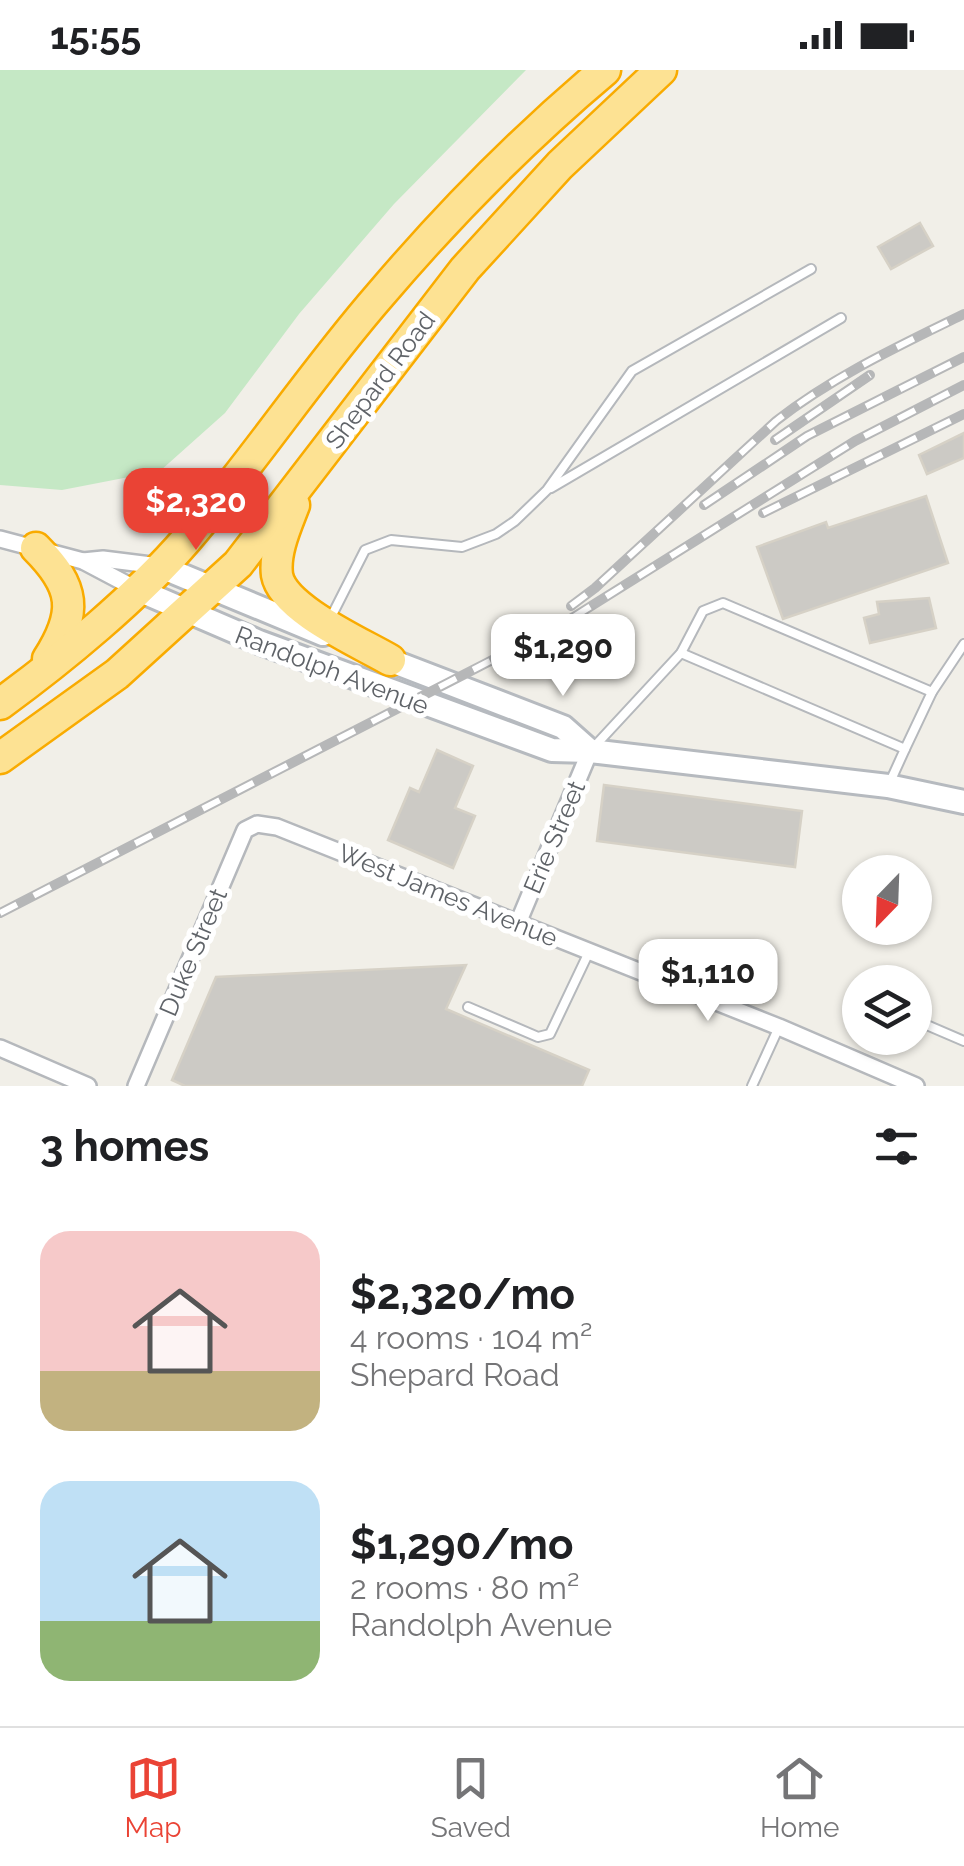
<!DOCTYPE html>
<meta charset="utf-8">
<style>
:root{--surface:#fff;--page:#f2f2f2;--text:#202124;--muted:#757577;--line:#e0e0e0;--accent:#ea4335}
body{margin:0;font-family:Raleway,sans-serif;background:var(--page);color:var(--text);height:100vh;display:flex;flex-direction:column;font-size:38px;white-space:nowrap}
*{box-sizing:border-box;margin:0}
p{font-size:32px;color:var(--muted)}
.icon{flex:none;width:55px;height:55px;fill:none;stroke:currentColor;stroke-width:2;stroke-linecap:round;stroke-linejoin:round}
.map{position:relative;height:1016px;overflow:hidden}
.sheet{display:flex;flex-direction:column;background:var(--surface);flex:1}
.sheet>*{flex:none}
.needle{width:65px;rotate:203deg}
.tools{position:absolute;left:842px;top:785px;display:grid;gap:20px}
.tools a{display:grid;place-items:center;width:90px;height:90px;border-radius:50%;background:var(--surface);box-shadow:0 2px 8px #0004;font-size:50px}
.price{position:absolute;translate:-50% -85px;padding:0 22px;border-radius:20px;background:#fff;color:#222;font-size:32px;line-height:65px;filter:drop-shadow(0 2px 5px #0008)}
.price::after{content:'';position:absolute;left:50%;top:60px;width:30px;height:22px;margin-left:-15px;background:inherit;clip-path:polygon(0 0,100% 0,50% 100%)}
.price.active{background:var(--accent);color:#fff}
ul{padding:0;list-style:none}
li{display:flex;align-items:center;gap:30px;height:250px;padding:0 40px}
li span{display:grid;place-items:center;flex:none;width:280px;height:200px;border-radius:30px;color:#555}
li>.icon{margin-inline-start:auto}
span .icon{width:120px;height:120px;fill:#fffc;stroke-width:1}
li b{font-size:42px}
h2{display:flex;justify-content:space-between;align-items:center;height:120px;padding:0 40px;font-size:42px}
.status{display:flex;justify-content:space-between;align-items:center;height:70px;padding:0 50px;background:var(--surface);direction:ltr}
.status svg{height:28px;fill:currentColor}
.dock{display:flex;justify-content:space-around;align-items:center;height:140px;border-top:2px solid var(--line);background:var(--surface);font-size:28px;color:var(--muted)}
.dock a{display:grid;justify-items:center;gap:5px}
.dock .active{color:var(--accent)}
.map>svg:first-child{display:block}
.green{fill:#c5e8c5}
.building{fill:#cccac5;stroke:#d6d1c6;stroke-width:2.5}
.lines{fill:none;stroke-linecap:round;stroke-linejoin:round}
.lane-casing{stroke:#b5b8bc;stroke-width:12}
.street-casing{stroke:#b5b8bc;stroke-width:20}
.secondary-casing{stroke:#b6babf;stroke-width:28}
.highway-casing{stroke:#f9ab00;stroke-width:35}
.lane{stroke:#fff;stroke-width:8}
.street{stroke:#fff;stroke-width:15}
.secondary{stroke:#fff;stroke-width:22}
.highway{stroke:#fde293;stroke-width:30}
.rail-casing{stroke:#b6b7b8;stroke-width:10}
.rail{stroke:#fff;stroke-width:6;stroke-dasharray:19;stroke-linecap:butt}
.labels{text-anchor:middle;stroke-width:10;stroke-linejoin:round;paint-order:stroke}
.street-label{font-size:25px;fill:#5f6368;stroke:#fff}
</style>
<div class="status"><b>15:55</b><svg viewBox="0 0 49 12"><path d="M0 12V9h3v3zM5 12V6h3v6zM10 12V3h3v9zM15 12V0h3v12zM26 1h20v11H26zM47 4h2v5h-2z"/></svg></div>
<div class="map">
<svg width="964" height="1016" viewBox="0 0 964 1016">
<rect width="100%" height="100%" fill="#f1efe8"/>
<polygon class="green" points="0,0 526,0 394,134 299,244 225,343 160,401 62,420 0,415"/>
<g class="building">
<polygon points="920,153 933,176 891,199 878,177"/>
<polygon points="964,363 964,388 927,404 919,385"/>
<polygon points="926,426 948,493 783,549 757,477 826,452 828,458"/>
<polygon points="929,528 936,558 870,573 864,548 879,544 877,532"/>
<polygon points="437,680 473,696 455,738 475,746 453,798 388,770 410,718 419,722"/>
<polygon points="604,715 802,741 795,797 597,771"/>
<polygon points="466,895 446,939 589,1000 582,1016 185,1016 172,1010 216,907"/>
</g>
<g class="lines">
<g class="lane-casing">
<g id="lane">
<polyline points="551,418 841,248"/>
<polyline points="329,551 365,480 391,470 462,477 496,464 515,451 547,420 632,301 811,199"/>
<polyline points="681,583 905,679 890,712"/>
<polyline points="593,678 681,583 703,541 723,533 932,622"/>
<polyline points="905,679 932,622 964,574"/>
<polyline points="468,937 538,967 550,964 589,882"/>
<polyline points="915,950 964,971"/>
<polyline points="752,1016 779,957"/>
</g>
</g>
<g class="street-casing">
<g id="street">
<polyline points="0,469 83,491 136,519"/>
<polyline points="83,491 103,489 159,496"/>
<polyline points="518,853 590,681"/>
<polyline points="0,978 88,1016"/>
<polyline points="136,1016 245,760 257,754 277,757 779,957 916,1016"/>
</g>
</g>
<g class="secondary-casing">
<g id="secondary">
<polyline points="159,496 323,564"/>
<polyline points="136,519 259,572 552,680 590,681 888,716 964,732"/>
<polyline points="376,585 563,657 590,681"/>
</g>
</g>
<g class="highway-casing">
<g id="highway">
<path d="M 294,435 C 286,456 274,482 277,505 C 283,539 361,573 390,590"/>
<path d="M 36,478 C 75,517 78,542 48,589"/>
<path d="M 0,634 C 62,589 137,527 187,469 C 255,390 312,303 380,225 C 449,144 524,68 605,0"/>
<polyline points="0,688 117,604 238,494 465,199 560,95 661,0"/>
</g>
</g>
<use href="#lane" class="lane"/>
<use href="#street" class="street"/>
<use href="#secondary" class="secondary"/>
<use href="#highway" class="highway"/>
<g class="rail-casing">
<g id="rail">
<polyline points="775,370 870,305"/>
<polyline points="704,435 807,366 964,287"/>
<polyline points="763,443 964,344"/>
<path d="M 571,536 L 595,518 L 776,351 C 834,306 899,276 964,244"/>
<polyline points="0,843 564,553 855,371 964,315"/>
</g>
</g>
<use href="#rail" class="rail"/>
</g>
<g class="labels">
<g class="street-label">
<text transform="translate(380 310) rotate(-53)" y="9">Shepard Road</text>
<text transform="translate(332 600) rotate(21)" y="9">Randolph Avenue</text>
<text transform="translate(554 767) rotate(-67)" y="9">Erie Street</text>
<text transform="translate(448 825) rotate(22)" y="9">West James Avenue</text>
<text transform="translate(193 882) rotate(-67)" y="9">Duke Street</text>
</g>
</g>
</svg>
<div class="tools">
<a><svg class="needle" viewBox="-14 -14 28 28"><path d="M0-13l5 13h-10z" fill="#e53935"/><path d="M0 13l5-13h-10z" fill="#757577"/></svg></a>
<a><svg class="icon" aria-label="layers" viewBox="0 0 24 24"><path d="M12 4l9 5-9 5-9-5zM3 14l9 5 9-5"/></svg></a>
</div>
<b class="price active" style="left:196px;top:483px">$2,320</b>
<b class="price" style="left:563px;top:629px">$1,290</b>
<b class="price" style="left:708px;top:954px">$1,110</b>
</div>
<section class="sheet">
<h2>3 homes<svg class="icon" aria-label="filters" viewBox="0 0 24 24"><path d="M4 7h16M4 17h16"/><circle cx="9" cy="7" r="2"/><circle cx="15" cy="17" r="2"/></svg></h2>
<ul>
<li><span style="background:linear-gradient(#f6c9c9 70%,#c2b280 0)"><svg class="icon" aria-label="home" viewBox="0 0 24 24"><path d="M3 11l9-7 9 7M6 9v11h12V9"/></svg></span><div><b>$2,320/mo</b><p>4 rooms · 104 m²</p><p>Shepard Road</p></div></li>
<li><span style="background:linear-gradient(#bfe0f5 70%,#8fb573 0)"><svg class="icon" aria-label="home" viewBox="0 0 24 24"><path d="M3 11l9-7 9 7M6 9v11h12V9"/></svg></span><div><b>$1,290/mo</b><p>2 rooms · 80 m²</p><p>Randolph Avenue</p></div></li>
</ul>
</section>
<nav class="dock">
<a class="active"><svg class="icon" aria-label="map" viewBox="0 0 24 24"><path d="M3 6l6-2 6 2 6-2v14l-6 2-6-2-6 2zM9 4v14M15 6v14"/></svg>Map</a>
<a><svg class="icon" aria-label="saved" viewBox="0 0 24 24"><path d="M7 4h10v16l-5-4-5 4z"/></svg>Saved</a>
<a><svg class="icon" aria-label="home" viewBox="0 0 24 24"><path d="M3 11l9-7 9 7M6 9v11h12V9"/></svg>Home</a>
</nav>
